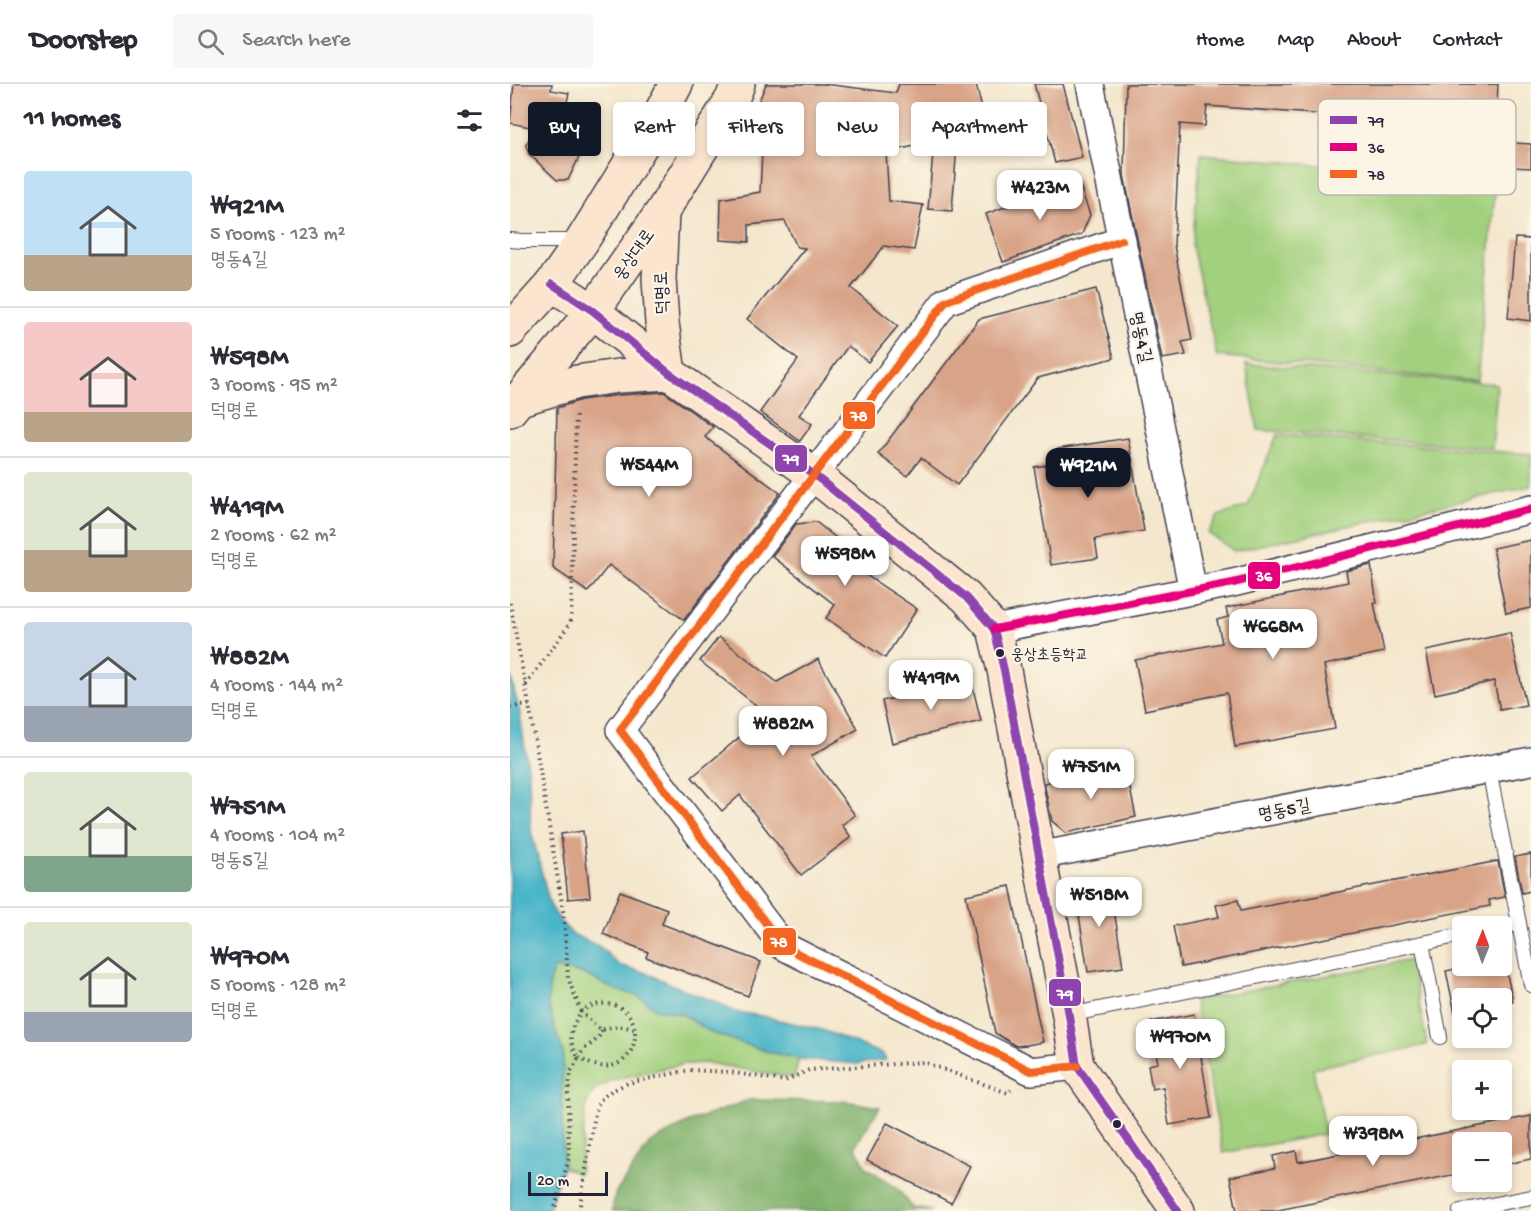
<!DOCTYPE html>
<meta charset="utf-8">
<style>
:root{--surface:#fff;--page:#f7f7f7;--text:#2b2b33;--muted:#7c7c81;--line:#e1e1e2;--accent:#111827}
body{margin:0;font-family:"Gochi Hand","Poor Story",sans-serif;background:var(--page);color:var(--text);height:100vh;display:flex;flex-direction:column;font-size:22px;white-space:nowrap}
*{box-sizing:border-box;margin:0}
p{font-size:20px;color:var(--muted)}
.icon{flex:none;width:33px;height:33px;fill:none;stroke:currentColor;stroke-width:2;stroke-linecap:round;stroke-linejoin:round}
.map{position:relative;flex:1;overflow:hidden}
.side{display:flex;flex-direction:column;background:var(--surface);width:510px}
.side>*{flex:none}
.hud{position:absolute;left:18px;top:18px;width:570px;height:54px;display:flex;gap:12px}
.needle{width:39px;rotate:1deg}
.buttons{position:absolute;left:942px;top:832px;display:grid;gap:12px}
.buttons a{display:grid;place-items:center;width:60px;height:60px;border-radius:6px;background:var(--surface);box-shadow:0 3px 9px #0003;font-size:30px}
.scale{position:absolute;left:18px;bottom:15px;width:80px;box-sizing:border-box;padding-left:6px;border:3px solid #22223b;border-top:0;font-size:16px;line-height:21px;white-space:nowrap;color:#22223b;-webkit-text-stroke:4px #fcf5e5;paint-order:stroke}
.price{position:absolute;translate:-50% -51px;padding:0 14px;border-radius:12px;background:#fff;color:#222;font-size:20px;line-height:39px;filter:drop-shadow(0 2px 3px #0008)}
.price::after{content:'';position:absolute;left:50%;top:36px;width:18px;height:14px;margin-left:-9px;background:inherit;clip-path:polygon(0 0,100% 0,50% 100%)}
.price.selected{background:var(--accent);color:#fff}
ul{padding:0;list-style:none}
li{display:flex;align-items:center;gap:18px;height:150px;padding:0 24px}
li+li{border-top:2px solid var(--line)}
li span{display:grid;place-items:center;flex:none;width:168px;height:120px;border-radius:6px;color:#555}
li>.icon{margin-inline-start:auto}
span .icon{width:72px;height:72px;fill:#fffc;stroke-width:1}
li b{font-size:26px}
h2{display:flex;justify-content:space-between;align-items:center;height:72px;padding:0 24px;font-size:26px}
.pill{padding:0 21px;border-radius:6px;background:var(--surface);box-shadow:0 3px 9px #0003;font-size:21px;line-height:54px}
.pill.selected{background:var(--accent);color:#fff}
header{display:flex;align-items:center;gap:36px;box-sizing:border-box;height:84px;padding:0 30px;background:var(--surface);border-bottom:2px solid var(--line)}
header strong{font-size:28px}
nav{display:flex;gap:33px;margin-inline-start:auto;font-size:21px}
.search{width:420px;height:54px;background:var(--page);display:flex;align-items:center;gap:15px;box-sizing:border-box;padding:0 21px;border-radius:6px;color:var(--muted);font-size:22px}
main{display:flex;flex:1;min-height:0}
.map>svg:first-child{display:block}
.green{fill:#a2d07e;stroke:#62795c;stroke-width:1.5}
.forest{fill:#81b26d;stroke:#526a54;stroke-width:1.5}
.water{fill:#4cb6c9;stroke:#376c82;stroke-width:1.5}
.building{fill:#d8a387}
.lines{fill:none;stroke-linecap:round;stroke-linejoin:round}
.lane-casing{stroke:#424051;stroke-width:16}
.street-casing{stroke:#424051;stroke-width:30}
.secondary-casing{stroke:#424051;stroke-width:36}
.path{stroke:#424051;stroke-width:4;stroke-dasharray:1.5 4.5;stroke-linecap:butt}
.lane{stroke:#fff;stroke-width:14}
.street{stroke:#fff;stroke-width:27}
.secondary{stroke:#fce5cf;stroke-width:33}
.bus-1-casing{stroke:#fcf5e5;stroke-width:12}
.bus-2-casing{stroke:#fcf5e5;stroke-width:12}
.bus-3-casing{stroke:#fcf5e5;stroke-width:12}
.bus-1{stroke:#8e44ad;stroke-width:8}
.bus-2{stroke:#e5007d;stroke-width:8}
.bus-3{stroke:#f26522;stroke-width:8}
.bus-dot{fill:#22223b;stroke:#fcf5e5;stroke-width:2}
.labels{text-anchor:middle;stroke-width:4.5;stroke-linejoin:round;paint-order:stroke}
.bus-label{font-size:16px;fill:#22223b;stroke:#fcf5e5;text-anchor:start}
.street-label{font-size:18px;fill:#22223b;stroke:#fcf5e5}
.key{fill:#fcf5e5;stroke:#bbb6b2;stroke-width:1.5}
.key-label{font-size:16px;fill:#22223b}
.line-badge{stroke:#fcf5e5;stroke-width:2}
.badge-label{font-size:16px;text-anchor:middle;font-weight:bold;fill:#fff}
</style>
<header>
<strong>Doorstep</strong>
<div class="search"><svg class="icon" aria-label="search" viewBox="0 0 24 24"><circle cx="10" cy="10" r="6"/><path d="M15 15l6 6"/></svg>Search here</div>
<nav><a>Home</a><a>Map</a><a>About</a><a>Contact</a></nav>
</header>
<main>
<section class="side">
<h2>11 homes<svg class="icon" aria-label="filters" viewBox="0 0 24 24"><path d="M4 7h16M4 17h16"/><circle cx="9" cy="7" r="2"/><circle cx="15" cy="17" r="2"/></svg></h2>
<ul>
<li><span style="background:linear-gradient(#bfe0f5 70%,#b9a48a 0)"><svg class="icon" aria-label="home" viewBox="0 0 24 24"><path d="M3 11l9-7 9 7M6 9v11h12V9"/></svg></span><div><b>₩921M</b><p>5 rooms · 123 m²</p><p>명동4길</p></div></li>
<li><span style="background:linear-gradient(#f6c9c9 75%,#b9a48a 0)"><svg class="icon" aria-label="home" viewBox="0 0 24 24"><path d="M3 11l9-7 9 7M6 9v11h12V9"/></svg></span><div><b>₩598M</b><p>3 rooms · 95 m²</p><p>덕명로</p></div></li>
<li><span style="background:linear-gradient(#dfe7d0 65%,#b9a48a 0)"><svg class="icon" aria-label="home" viewBox="0 0 24 24"><path d="M3 11l9-7 9 7M6 9v11h12V9"/></svg></span><div><b>₩419M</b><p>2 rooms · 62 m²</p><p>덕명로</p></div></li>
<li><span style="background:linear-gradient(#c9d6e8 70%,#9aa5b1 0)"><svg class="icon" aria-label="home" viewBox="0 0 24 24"><path d="M3 11l9-7 9 7M6 9v11h12V9"/></svg></span><div><b>₩882M</b><p>4 rooms · 144 m²</p><p>덕명로</p></div></li>
<li><span style="background:linear-gradient(#dfe7d0 70%,#7fa58c 0)"><svg class="icon" aria-label="home" viewBox="0 0 24 24"><path d="M3 11l9-7 9 7M6 9v11h12V9"/></svg></span><div><b>₩751M</b><p>4 rooms · 104 m²</p><p>명동5길</p></div></li>
<li><span style="background:linear-gradient(#dfe7d0 75%,#9aa5b1 0)"><svg class="icon" aria-label="home" viewBox="0 0 24 24"><path d="M3 11l9-7 9 7M6 9v11h12V9"/></svg></span><div><b>₩970M</b><p>5 rooms · 128 m²</p><p>덕명로</p></div></li>
</ul>
</section>
<div class="map">
<svg width="1021" height="1127" viewBox="0 0 1021 1127">
<rect width="100%" height="100%" fill="#fcf5e5"/>
<filter id="ink" filterUnits="userSpaceOnUse"><feTurbulence type="fractalNoise" baseFrequency=".0167" numOctaves="2"/><feDisplacementMap in="SourceGraphic" scale="12" xChannelSelector="R" yChannelSelector="G"/><feConvolveMatrix kernelMatrix="1 2 1 2 8 2 1 2 1" color-interpolation-filters="sRGB"/></filter>
<filter id="wash" filterUnits="userSpaceOnUse"><feTurbulence type="fractalNoise" baseFrequency=".008" numOctaves="4" result="noise"/><feDisplacementMap in="SourceGraphic" scale="24" xChannelSelector="R" yChannelSelector="G"/><feGaussianBlur stdDeviation="1.35" result="paint"/><feColorMatrix in="noise" values="0 0 0 0 0 0 0 0 0 0 0 0 0 0 0 0 0 1.4 0 .05"/><feComposite in="paint" operator="in"/></filter>
<g filter="url(#wash)">
<rect width="100%" height="100%" fill="#f4e7cd"/>
<g class="green">
<polygon points="691,70 986,98 967,297 707,272 682,162"/>
<polygon points="736,280 987,300 982,364 748,346"/>
<polygon points="767,351 1021,370 1021,402 724,467 698,449 708,432 738,422"/>
<polygon points="901,876 917,961 803,984 815,1050 713,1069 684,916"/>
<polygon points="44,884 72,889 102,904 128,912 146,925 172,930 202,949 259,968 289,975 284,994 198,979 173,980 102,996 85,1005 76,1020 69,1090 53,1083 52,1017 53,968 44,943 38,920 39,898"/>
</g>
<polygon class="forest" points="239,1016 334,1017 370,1023 345,1062 356,1083 387,1104 403,1124 422,1127 102,1127 105,1110 140,1059 179,1038"/>
<polygon class="water" points="0,590 9,625 19,690 21,747 40,821 50,837 62,850 90,863 109,881 136,889 184,910 206,918 225,928 252,932 312,946 373,970 376,976 348,980 324,978 289,975 259,968 202,949 172,930 146,925 128,912 102,904 72,889 44,884 39,898 38,920 44,943 53,968 52,1017 53,1083 38,1127 0,1127"/>
<g id="blocks">
<g class="building">
<polygon points="4,0 42,0 41,6 59,9 52,39 71,54 74,63 58,96 47,96 19,70 16,61 25,44 0,39"/>
<polygon points="256,0 314,0 386,9 389,0 466,0 473,29 449,35 442,127 418,125 424,58 376,68 379,117 413,121 404,166 374,162 341,204 388,242 358,278 338,262 289,331 302,340 290,357 250,328 288,276 237,235 295,164 287,163 275,137 239,141 239,158 210,156 211,115 250,108 254,25 248,19"/>
<polygon points="524,0 553,0 572,73 545,79"/>
<polygon points="616,0 988,0 985,58 1021,60 1021,84 961,81 965,42 697,22 695,42 670,40 664,161 682,256 672,258 676,271 652,275 614,91"/>
<polygon points="568,96 580,131 572,150 493,178 476,130"/>
<polygon points="1005,154 1021,155 1021,237 998,234"/>
<polygon points="586,205 604,274 528,294 447,401 411,374 397,392 368,370 469,235"/>
<polygon points="154,308 203,343 195,353 270,409 174,536 99,481 78,508 43,484 47,324 71,316 110,311"/>
<polygon points="618,354 634,447 585,455 588,474 541,481 524,383 550,379 548,365"/>
<polygon points="306,438 354,476 347,485 407,525 375,574 316,534 325,521 262,472 286,440"/>
<polygon points="1021,456 1021,524 996,529 983,464"/>
<polygon points="861,481 867,519 864,519 874,568 814,581 825,645 725,663 717,609 635,626 625,576 712,559 707,536 718,533 716,524 838,498 836,487"/>
<polygon points="1000,549 1016,621 990,626 984,597 925,610 916,567"/>
<polygon points="209,553 267,598 308,575 348,645 301,672 345,731 332,741 341,753 291,791 230,711 212,727 182,693 257,630 190,577"/>
<polygon points="461,596 471,637 382,659 372,617"/>
<polygon points="615,681 626,733 556,749 542,737 534,699"/>
<polygon points="73,747 80,813 58,815 51,750"/>
<polygon points="1021,770 1021,807 1012,809 1005,773"/>
<polygon points="988,777 995,813 979,816 980,822 671,883 663,842 709,833 706,821 728,816 731,827"/>
<polygon points="600,800 613,883 578,888 565,806"/>
<polygon points="500,802 533,958 517,961 506,962 485,949 456,811"/>
<polygon points="110,807 157,825 152,840 251,878 238,912 136,873 138,868 93,850"/>
<polygon points="960,882 995,882 1003,917 992,919 992,915 952,915 952,927 945,929 936,887"/>
<polygon points="684,930 701,1034 659,1041 653,1003 642,1005 638,981 648,979 640,938"/>
<polygon points="1021,1032 1021,1075 992,1081 992,1059 952,1059 952,1089 763,1127 727,1127 720,1093 765,1084 763,1072 786,1067 788,1078"/>
<polygon points="377,1039 460,1082 441,1119 357,1076"/>
</g>
</g>
</g>
<g filter="url(#ink)">
<use href="#blocks" fill-opacity="0" stroke="#424051" stroke-width="1.5"/>
<g class="lines">
<g class="lane-casing">
<g id="lane">
<polyline points="0,156 13,157 70,157"/>
<polyline points="979,686 1021,901"/>
<polyline points="989,843 1009,839"/>
<polyline points="912,859 930,953"/>
<polyline points="559,931 952,851"/>
<polyline points="950,1127 1021,1113"/>
</g>
</g>
<g class="street-casing">
<g id="street">
<polyline points="580,0 683,507"/>
<polyline points="484,545 723,499 1021,425"/>
<polyline points="528,772 1021,677"/>
<polyline points="567,982 521,987 273,862 110,646 436,217 612,156"/>
</g>
</g>
<g class="secondary-casing">
<g id="secondary">
<polyline points="42,200 83,227 159,289 303,390 456,513 484,545 494,586 559,931 567,982 668,1127"/>
<polyline points="0,247 42,200 72,157 148,34 166,0"/>
<polyline points="10,315 67,298 108,292 159,289 152,239 149,195 152,128"/>
<polyline points="0,326 83,227 152,128 222,15 228,0"/>
</g>
</g>
<g class="path">
<path d="M 0,519 L 19,621 L 54,832 L 58,894 L 71,928 C 60,944 56,956 69,974 L 61,987 L 58,1011 L 59,1074 L 44,1127"/>
<polyline points="16,601 61,538 66,329"/>
<polyline points="0,623 19,621"/>
<path d="M 92,946 C 87,961 74,960 69,974 C 127,1009 146,924 97,920 C 87,919 79,922 71,928 L 87,943 L 92,946 C 104,941 113,942 124,945"/>
<polyline points="69,1127 85,1030 89,1017 101,1007 118,999 180,986 219,988 275,997 299,986 413,978 498,1009 501,1006"/>
</g>
<use href="#lane" class="lane"/>
<use href="#street" class="street"/>
<use href="#secondary" class="secondary"/>
<g class="bus-1-casing">
<polyline id="bus-1" points="42,200 83,227 159,289 303,390 456,513 484,545 494,586 559,931 567,982 668,1127"/>
</g>
<g class="bus-2-casing">
<polyline id="bus-2" points="484,545 723,499 1021,425"/>
</g>
<g class="bus-3-casing">
<polyline id="bus-3" points="567,982 521,987 273,862 110,646 436,217 612,156"/>
</g>
<use href="#bus-1" class="bus-1"/>
<use href="#bus-2" class="bus-2"/>
<use href="#bus-3" class="bus-3"/>
</g>
</g>
<g class="bus-dot">
<circle cx="490" cy="569" r="5"/>
<circle cx="607" cy="1040" r="5"/>
</g>
<g class="labels">
<g class="bus-label">
<text x="501" y="575">웅상초등학교</text>
</g>
<g class="street-label">
<text transform="translate(123 170) rotate(-55)" y="6">웅상대로</text>
<text transform="translate(151 209) rotate(-92)" y="6">덕명로</text>
<text transform="translate(632 253) rotate(78)" y="6">명동4길</text>
<text transform="translate(774 725) rotate(-11)" y="6">명동5길</text>
</g>
</g>
<rect x="808" y="15" width="198" height="96" rx="9" class="key"/>
<rect x="820" y="32" width="27" height="8" fill="#8e44ad"/>
<rect x="820" y="59" width="27" height="8" fill="#e5007d"/>
<rect x="820" y="86" width="27" height="8" fill="#f26522"/>
<g class="key-label">
<text x="858" y="42">79</text>
<text x="858" y="69">36</text>
<text x="858" y="96">78</text>
</g>
<g class="line-badge">
<rect x="332" y="317" width="34" height="29" rx="6" fill="#f26522"/>
<rect x="264" y="360" width="34" height="29" rx="6" fill="#8e44ad"/>
<rect x="737" y="477" width="34" height="29" rx="6" fill="#e5007d"/>
<rect x="252" y="843" width="35" height="29" rx="6" fill="#f26522"/>
<rect x="538" y="894" width="34" height="29" rx="6" fill="#8e44ad"/>
</g>
<g class="badge-label">
<text x="349" y="337">78</text>
<text x="281" y="380">79</text>
<text x="754" y="497">36</text>
<text x="269" y="863">78</text>
<text x="555" y="915">79</text>
</g>
</svg>
<div class="buttons">
<a><svg class="needle" viewBox="-14 -14 28 28"><path d="M0-13l5 13h-10z" fill="#e53935"/><path d="M0 13l5-13h-10z" fill="#7c7c81"/></svg></a>
<a><svg class="icon" aria-label="locate" viewBox="0 0 24 24"><circle cx="12" cy="12" r="6"/><path d="M12 2v4M12 18v4M2 12h4M18 12h4"/></svg></a>
<a>+</a>
<a>−</a>
</div>
<div class="scale">20 m</div>
<b class="price" style="left:530px;top:137px">₩423M</b>
<b class="price" style="left:139px;top:414px">₩544M</b>
<b class="price selected" style="left:578px;top:415px">₩921M</b>
<b class="price" style="left:335px;top:503px">₩598M</b>
<b class="price" style="left:763px;top:576px">₩668M</b>
<b class="price" style="left:421px;top:627px">₩419M</b>
<b class="price" style="left:273px;top:673px">₩882M</b>
<b class="price" style="left:581px;top:716px">₩751M</b>
<b class="price" style="left:589px;top:844px">₩518M</b>
<b class="price" style="left:670px;top:986px">₩970M</b>
<b class="price" style="left:863px;top:1083px">₩398M</b>
<div class="hud">
<a class="pill selected">Buy</a>
<a class="pill">Rent</a>
<a class="pill">Filters</a>
<a class="pill">New</a>
<a class="pill">Apartment</a>
</div>
</div>
</main>
